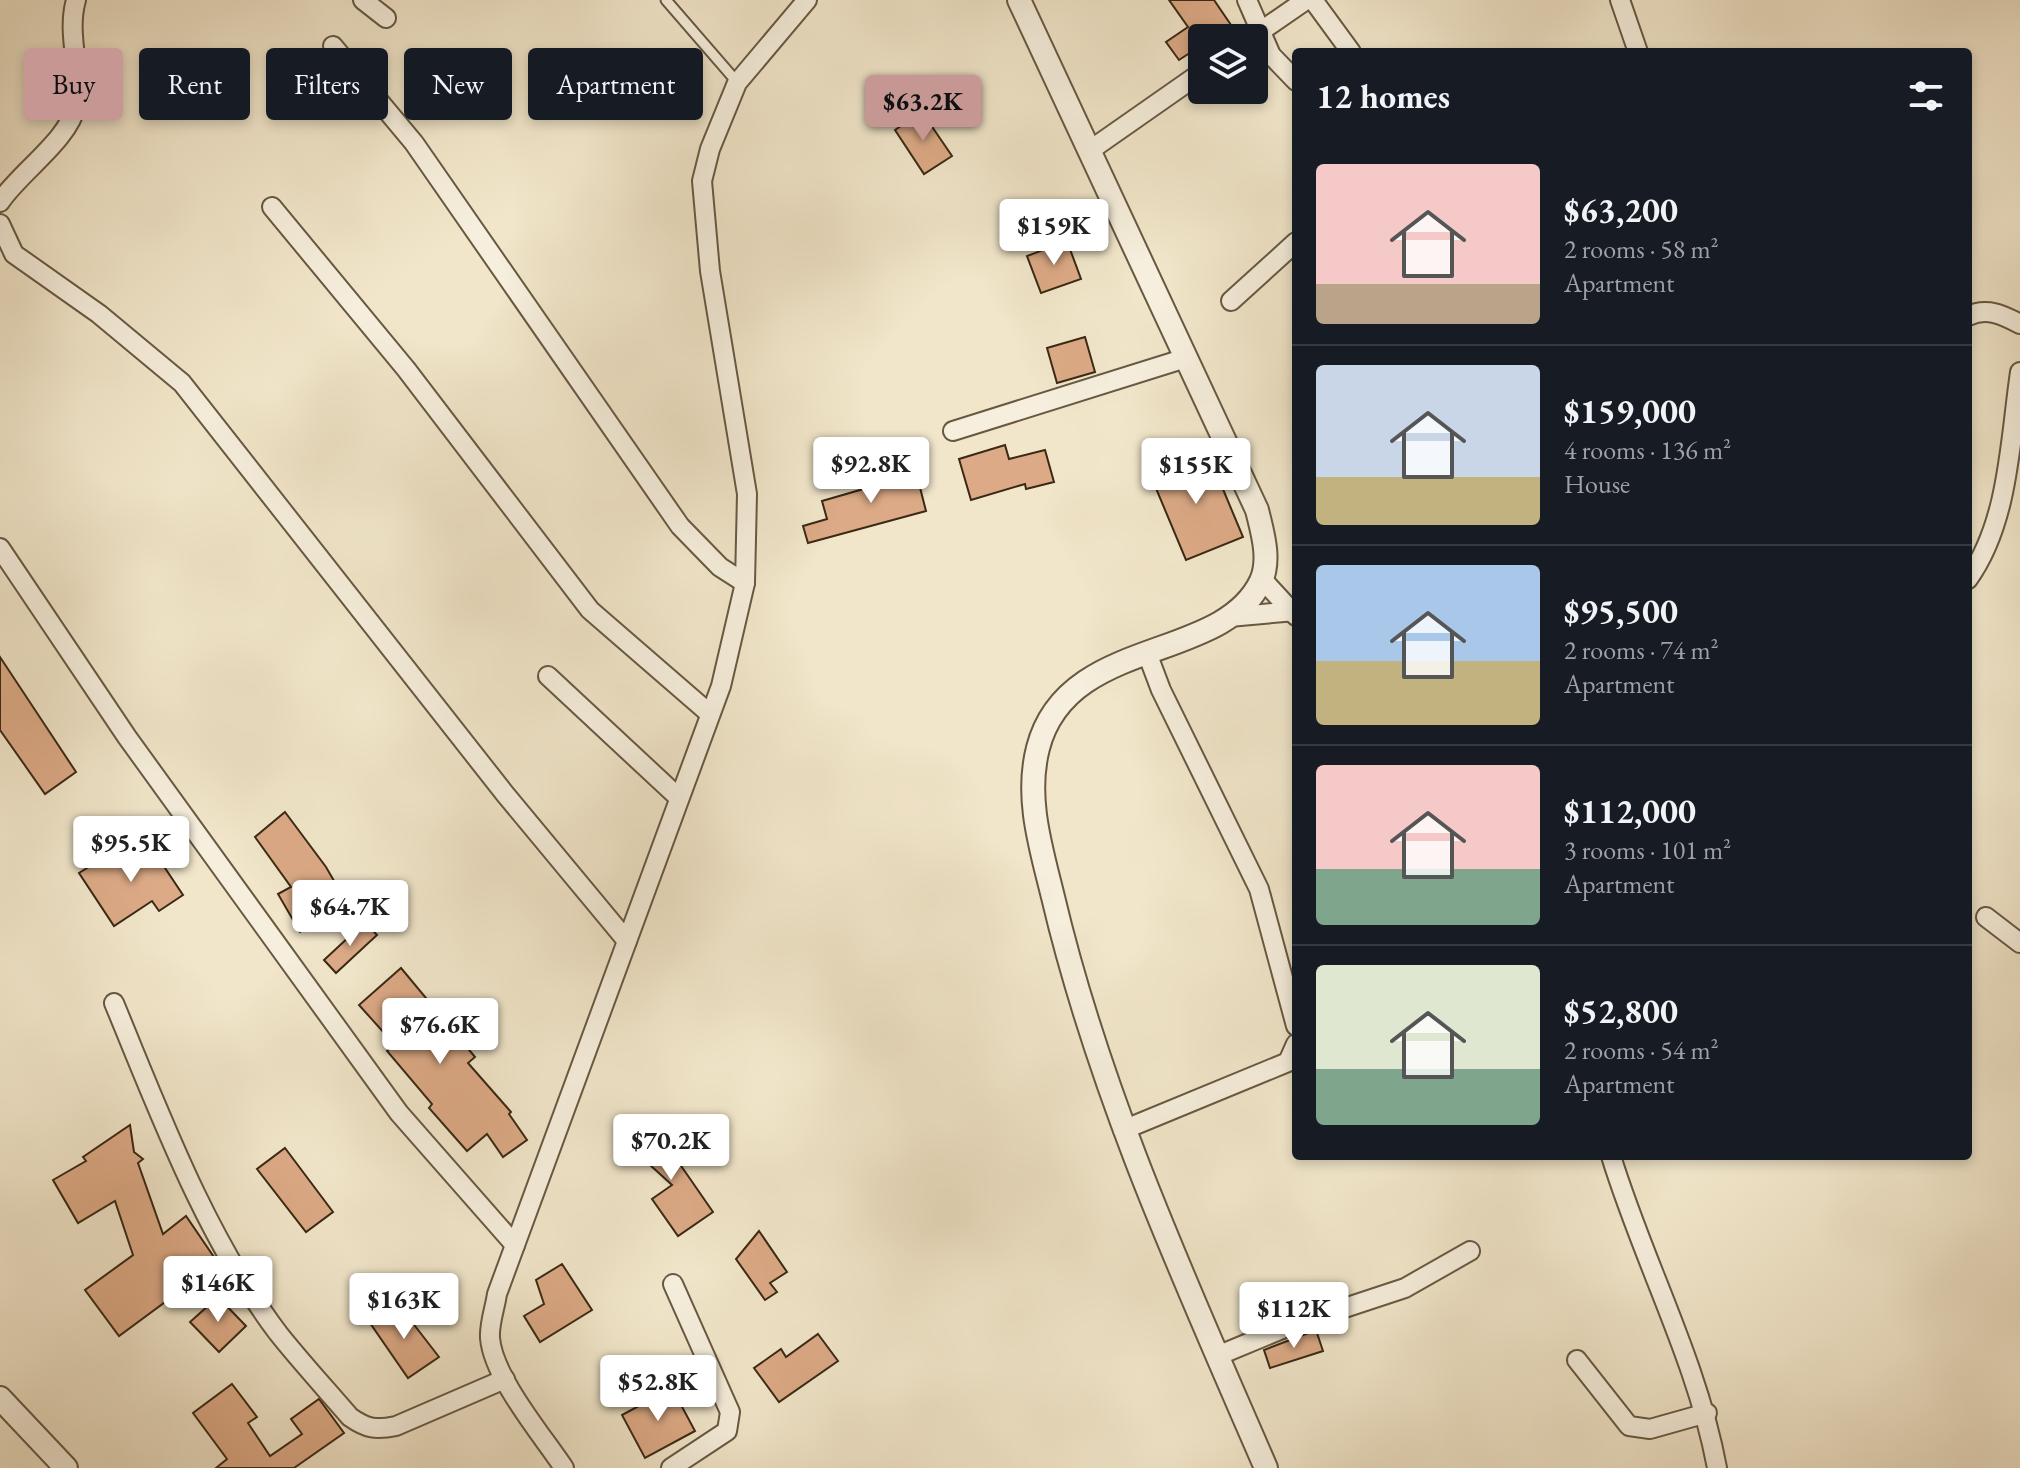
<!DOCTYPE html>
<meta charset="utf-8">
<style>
:root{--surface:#171b24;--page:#242831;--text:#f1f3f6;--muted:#9ea1a6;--line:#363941;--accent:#c59692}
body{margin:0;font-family:"EB Garamond",serif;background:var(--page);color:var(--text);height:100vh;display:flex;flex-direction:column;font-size:30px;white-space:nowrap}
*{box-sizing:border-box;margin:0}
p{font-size:26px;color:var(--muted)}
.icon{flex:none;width:44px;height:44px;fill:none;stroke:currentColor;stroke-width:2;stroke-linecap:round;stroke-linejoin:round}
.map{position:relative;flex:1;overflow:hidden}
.side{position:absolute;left:1292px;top:48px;width:680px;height:1112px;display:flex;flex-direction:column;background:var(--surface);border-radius:8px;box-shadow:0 4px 12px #0003}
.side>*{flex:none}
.banner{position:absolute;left:24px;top:48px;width:760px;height:72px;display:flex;gap:16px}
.fabs{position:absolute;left:1188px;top:24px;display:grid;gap:16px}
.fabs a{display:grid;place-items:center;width:80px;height:80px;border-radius:8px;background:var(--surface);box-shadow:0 4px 12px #0003;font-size:40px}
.price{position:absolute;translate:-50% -68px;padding:0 18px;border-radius:8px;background:#fff;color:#222;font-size:26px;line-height:52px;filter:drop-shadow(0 2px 4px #0008)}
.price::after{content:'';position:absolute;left:50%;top:48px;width:24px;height:18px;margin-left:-12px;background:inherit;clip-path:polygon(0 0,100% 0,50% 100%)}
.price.on{background:var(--accent);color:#111}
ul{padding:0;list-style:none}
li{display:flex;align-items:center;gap:24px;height:200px;padding:0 24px}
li+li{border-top:2px solid var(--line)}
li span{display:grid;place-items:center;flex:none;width:224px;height:160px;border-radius:8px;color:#555}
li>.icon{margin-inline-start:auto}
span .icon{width:96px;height:96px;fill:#fffc;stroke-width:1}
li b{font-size:34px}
h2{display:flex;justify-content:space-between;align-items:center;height:96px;padding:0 24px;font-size:34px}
.tag{padding:0 28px;border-radius:8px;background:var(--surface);box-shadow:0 4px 12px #0003;font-size:28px;line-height:72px}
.tag.on{background:var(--accent);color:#111}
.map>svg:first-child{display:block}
.building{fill:#dcaa86;stroke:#3a2914;stroke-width:2}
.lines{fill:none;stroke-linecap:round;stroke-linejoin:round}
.service-casing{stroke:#685842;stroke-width:13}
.minor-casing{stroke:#685842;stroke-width:22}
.tertiary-casing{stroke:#685842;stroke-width:26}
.service{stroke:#f6efdd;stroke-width:9}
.minor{stroke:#f6efdd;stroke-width:18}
.tertiary{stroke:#f6efdd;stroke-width:22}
</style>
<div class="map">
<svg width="2020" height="1468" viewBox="0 0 2020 1468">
<rect width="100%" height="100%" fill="#f1e6ca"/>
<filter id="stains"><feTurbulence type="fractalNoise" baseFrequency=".0025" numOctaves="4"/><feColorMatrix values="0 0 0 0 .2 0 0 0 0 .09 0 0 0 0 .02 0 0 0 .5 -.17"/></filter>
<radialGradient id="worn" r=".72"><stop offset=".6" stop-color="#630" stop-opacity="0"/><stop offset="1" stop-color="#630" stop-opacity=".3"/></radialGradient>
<g class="building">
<polygon points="1169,0 1214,0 1231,25 1212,38 1202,38 1202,45 1179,60 1166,42 1188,27"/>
<polygon points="922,112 952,156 924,174 895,130"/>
<polygon points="1067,241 1081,279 1041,293 1027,256"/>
<polygon points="1085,337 1095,372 1057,383 1047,348"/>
<polygon points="1005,445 1009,459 1045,450 1054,482 1026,489 1025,484 971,500 959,459"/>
<polygon points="1207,451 1243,537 1186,560 1150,474"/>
<polygon points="914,464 926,511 808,543 803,526 827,519 822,501 884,483 881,472"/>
<polygon points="0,657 76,772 45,794 0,730"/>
<polygon points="285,812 326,867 348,905 300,932 278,894 291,887 255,837"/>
<polygon points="147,841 183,895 159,911 152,901 114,926 79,873 105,857 110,865"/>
<polygon points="365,922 377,935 336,973 324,960"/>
<polygon points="401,968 475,1057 468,1063 511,1112 509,1114 527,1140 503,1157 487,1134 467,1151 429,1108 432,1104 387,1051 395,1045 359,1005"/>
<polygon points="650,1121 713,1212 678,1236 652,1199 672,1185 628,1145"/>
<polygon points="130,1125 134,1152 143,1159 138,1163 163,1234 186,1216 218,1263 119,1336 85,1290 133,1255 115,1201 78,1223 53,1180 86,1161 83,1157"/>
<polygon points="285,1148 333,1212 306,1232 257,1169"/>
<polygon points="759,1231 787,1272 770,1283 777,1292 765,1300 736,1259"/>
<polygon points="562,1264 592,1310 540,1342 524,1316 544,1304 536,1280"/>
<polygon points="218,1297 246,1326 219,1352 190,1322"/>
<polygon points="398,1304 439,1357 408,1378 370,1323"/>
<polygon points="1316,1330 1323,1351 1270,1368 1264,1350"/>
<polygon points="818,1334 838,1361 779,1402 754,1368 781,1349 786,1357"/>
<polygon points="232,1384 257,1417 248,1423 270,1456 302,1434 291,1419 319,1399 344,1433 294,1468 216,1468 227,1459 193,1413"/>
<polygon points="672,1388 695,1431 645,1458 622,1415"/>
</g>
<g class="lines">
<g class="service-casing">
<polyline id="service" points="666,0 737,82"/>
</g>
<g class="minor-casing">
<g id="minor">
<polyline points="363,0 386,18"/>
<polyline points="1247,0 1271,55 1296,81"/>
<polyline points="1313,0 1351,52"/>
<polyline points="1620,0 1638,52"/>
<polyline points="1251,38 1306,0"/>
<polyline points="333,46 414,143 680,526 720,567 745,583"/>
<polyline points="1089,151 1202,72"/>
<path d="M 0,202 C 19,173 70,139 76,105 C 82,70 66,35 76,0"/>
<polyline points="272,207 406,369 590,610 710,714"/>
<polyline points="0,224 14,254 99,314 182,383 505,794 627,941"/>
<polyline points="1231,301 1296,242"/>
<path d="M 1968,316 C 1987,307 2003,315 2020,324"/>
<polyline points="953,431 1186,358"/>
<polyline points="0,548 127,737 399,1113 515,1245"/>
<polyline points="1262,579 1296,616"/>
<path d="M 1968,579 C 2009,522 2010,440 2020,372"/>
<polyline points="1229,617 1296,611"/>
<polyline points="1147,653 1161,690 1259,889 1296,1026"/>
<polyline points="548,676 679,798"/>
<polyline points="1986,917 2020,943"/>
<path d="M 114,1003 C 160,1114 205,1236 278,1333 C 301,1362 326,1389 350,1417 C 367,1429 376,1430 396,1426 L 505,1379"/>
<polyline points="1123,1130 1288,1062 1296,1044"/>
<path d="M 1611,1156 C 1643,1261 1697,1360 1717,1468"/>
<polyline points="1217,1356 1287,1327 1405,1288 1470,1251"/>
<polyline points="1577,1360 1629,1426 1650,1429 1707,1413"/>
<path d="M 564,1468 C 542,1435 493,1377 490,1338 C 489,1324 495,1308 497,1294 L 721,686 L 745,583 L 747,494 L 710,271 L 702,181 L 710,149 L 737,83 L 807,0"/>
<polyline points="671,1468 727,1431 730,1412 673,1284"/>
</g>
</g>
<g class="tertiary-casing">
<g id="tertiary">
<path d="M 1019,0 L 1257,510 C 1262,531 1271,559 1261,581 C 1222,664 1067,635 1038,748 C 1025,798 1041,848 1053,897 C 1100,1096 1185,1281 1266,1468"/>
<polyline points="0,1398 66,1468"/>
</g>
</g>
<use href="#service" class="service"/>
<use href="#minor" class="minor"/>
<use href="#tertiary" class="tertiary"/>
</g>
<rect width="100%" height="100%" filter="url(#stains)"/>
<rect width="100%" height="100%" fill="url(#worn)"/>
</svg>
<div class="fabs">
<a><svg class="icon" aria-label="layers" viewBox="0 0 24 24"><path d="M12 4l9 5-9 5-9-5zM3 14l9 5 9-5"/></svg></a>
</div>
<b class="price on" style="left:923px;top:143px">$63.2K</b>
<b class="price" style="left:1054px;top:267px">$159K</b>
<b class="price" style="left:871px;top:505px">$92.8K</b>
<b class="price" style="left:1196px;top:506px">$155K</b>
<b class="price" style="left:131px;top:884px">$95.5K</b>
<b class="price" style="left:350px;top:948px">$64.7K</b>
<b class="price" style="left:440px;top:1066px">$76.6K</b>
<b class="price" style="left:671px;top:1182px">$70.2K</b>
<b class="price" style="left:218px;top:1324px">$146K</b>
<b class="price" style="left:404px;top:1341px">$163K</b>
<b class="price" style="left:1294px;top:1350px">$112K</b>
<b class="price" style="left:658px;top:1423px">$52.8K</b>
<div class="banner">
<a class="tag on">Buy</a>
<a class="tag">Rent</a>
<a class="tag">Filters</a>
<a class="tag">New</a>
<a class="tag">Apartment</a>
</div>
<section class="side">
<h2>12 homes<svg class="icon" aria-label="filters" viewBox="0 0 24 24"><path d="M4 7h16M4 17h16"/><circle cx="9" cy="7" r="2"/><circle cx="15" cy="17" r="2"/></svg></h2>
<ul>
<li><span style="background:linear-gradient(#f6c9c9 75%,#b9a48a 0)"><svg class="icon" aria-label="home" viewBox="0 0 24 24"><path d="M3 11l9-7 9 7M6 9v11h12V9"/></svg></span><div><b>$63,200</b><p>2 rooms · 58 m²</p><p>Apartment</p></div></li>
<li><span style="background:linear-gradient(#c9d6e8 70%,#c2b280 0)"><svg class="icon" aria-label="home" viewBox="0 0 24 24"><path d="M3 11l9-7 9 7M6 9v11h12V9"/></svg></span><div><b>$159,000</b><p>4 rooms · 136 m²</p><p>House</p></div></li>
<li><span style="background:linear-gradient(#a9c7e8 60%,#c2b280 0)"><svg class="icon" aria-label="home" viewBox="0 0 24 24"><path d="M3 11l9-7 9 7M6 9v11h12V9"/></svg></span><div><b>$95,500</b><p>2 rooms · 74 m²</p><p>Apartment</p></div></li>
<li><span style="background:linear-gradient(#f6c9c9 65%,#7fa58c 0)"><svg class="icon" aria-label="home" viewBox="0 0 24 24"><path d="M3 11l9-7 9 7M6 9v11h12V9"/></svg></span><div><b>$112,000</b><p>3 rooms · 101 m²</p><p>Apartment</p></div></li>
<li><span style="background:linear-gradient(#dfe7d0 65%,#7fa58c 0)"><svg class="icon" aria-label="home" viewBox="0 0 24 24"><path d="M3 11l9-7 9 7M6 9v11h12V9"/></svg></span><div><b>$52,800</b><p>2 rooms · 54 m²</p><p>Apartment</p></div></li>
</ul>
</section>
</div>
